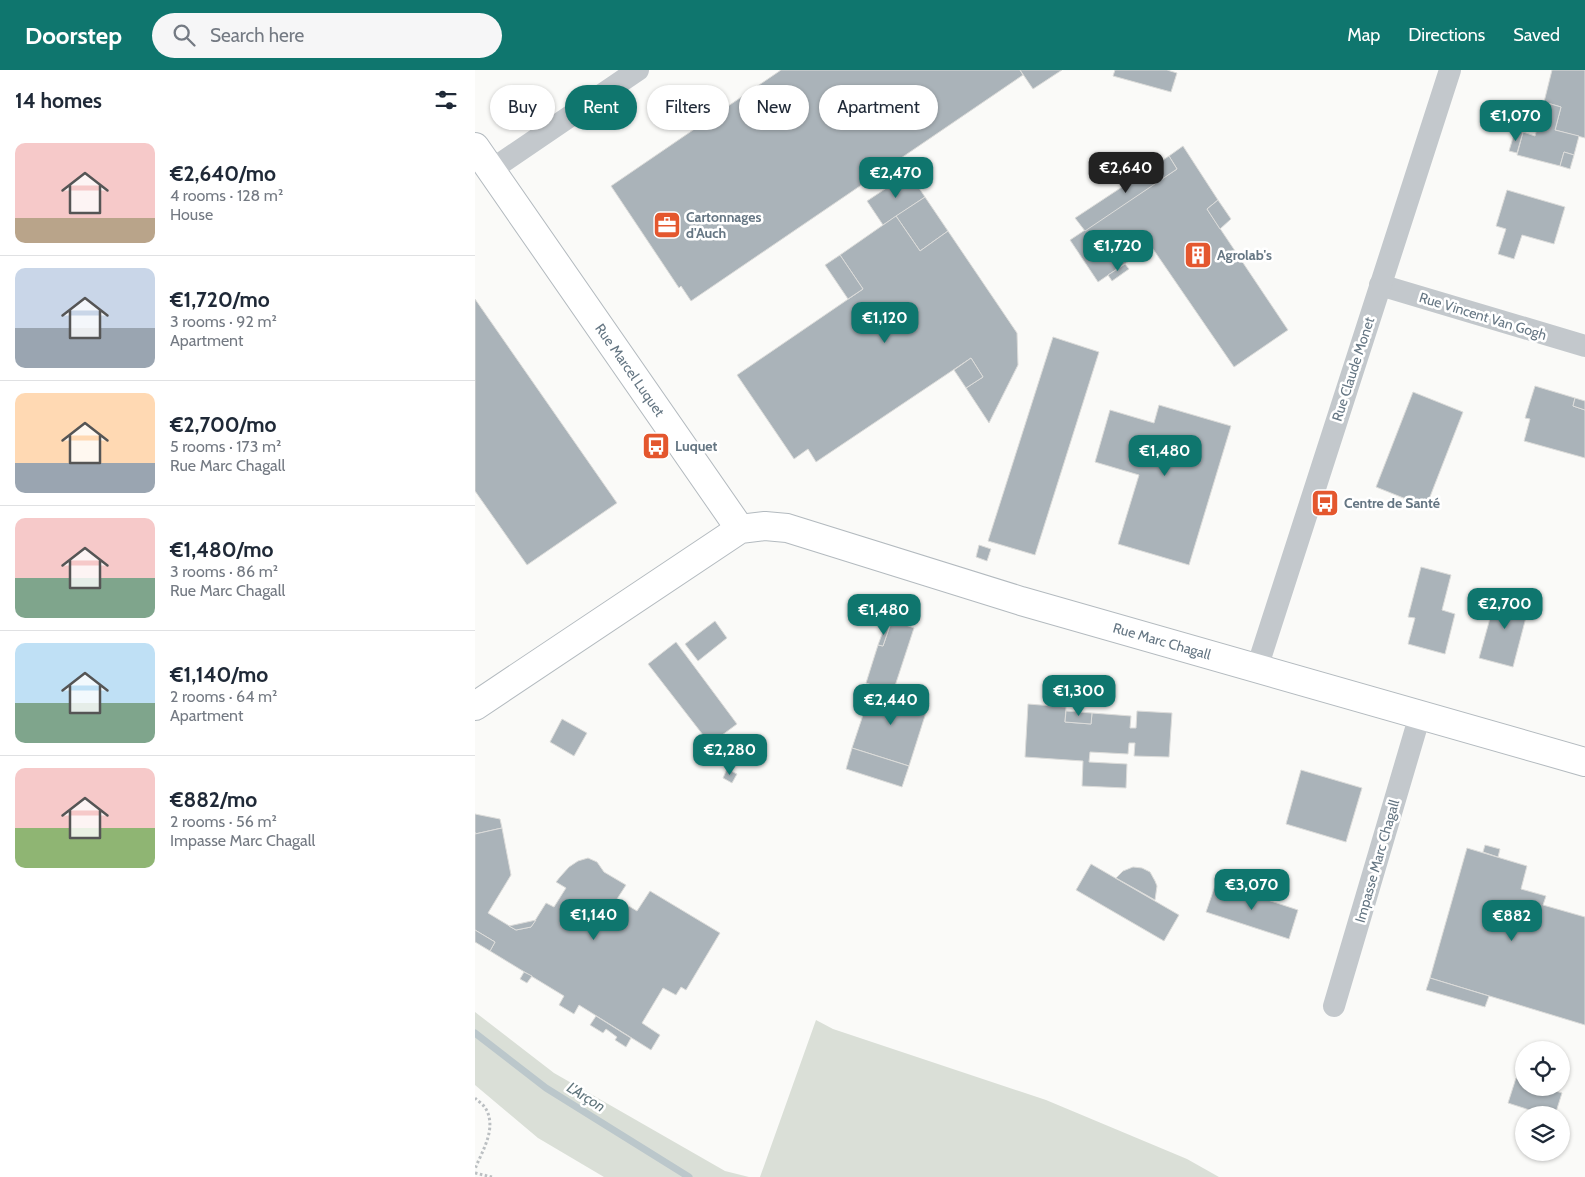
<!DOCTYPE html>
<meta charset="utf-8">
<style>
:root{--surface:#fff;--page:#f6f6f7;--text:#1f2937;--muted:#747a83;--line:#e0e1e3;--accent:#0f766e}
body{margin:0;font-family:Cabin,sans-serif;background:var(--page);color:var(--text);height:100vh;display:flex;flex-direction:column;font-size:19px;white-space:nowrap}
*{box-sizing:border-box;margin:0}
p{font-size:16px;color:var(--muted)}
.icon{flex:none;width:28px;height:28px;fill:none;stroke:currentColor;stroke-width:2;stroke-linecap:round;stroke-linejoin:round}
.map{position:relative;flex:1;overflow:hidden}
.drawer{display:flex;flex-direction:column;background:var(--surface);width:475px}
.drawer>*{flex:none}
.guide{position:absolute;left:15px;top:15px;width:475px;height:45px;display:flex;gap:10px}
.fabs{position:absolute;left:1040px;top:971px;display:grid;gap:10px}
.fabs a{display:grid;place-items:center;width:55px;height:55px;border-radius:50%;background:var(--surface);box-shadow:0 1px 4px #0004;font-size:25px}
.price{position:absolute;translate:-50% -42px;padding:0 11px;border-radius:10px;background:var(--accent);color:#fff;font-size:16px;line-height:32px;filter:drop-shadow(0 1px 2px #0008)}
.price::after{content:'';position:absolute;left:50%;top:30px;width:15px;height:11px;margin-left:-8px;background:inherit;clip-path:polygon(0 0,100% 0,50% 100%)}
.price.selected{background:#222;color:#fff}
ul{padding:0;list-style:none}
li{display:flex;align-items:center;gap:15px;height:125px;padding:0 15px}
li+li{border-top:1px solid var(--line)}
li span{display:grid;place-items:center;flex:none;width:140px;height:100px;border-radius:10px;color:#555}
li>.icon{margin-inline-start:auto}
span .icon{width:60px;height:60px;fill:#fffc;stroke-width:1}
li b{font-size:21px}
h2{display:flex;justify-content:space-between;align-items:center;height:60px;padding:0 15px;font-size:21px}
.chip{padding:0 18px;border-radius:22px;background:var(--surface);box-shadow:0 1px 4px #0004;font-size:18px;line-height:45px}
.chip.selected{background:var(--accent);color:#fff}
header{display:flex;align-items:center;gap:30px;box-sizing:border-box;height:70px;padding:0 25px;background:var(--accent);color:#fff}
header strong{font-size:24px}
nav{display:flex;gap:28px;margin-inline-start:auto;font-size:18px}
.search{width:350px;height:45px;background:var(--page);display:flex;align-items:center;gap:12px;box-sizing:border-box;padding:0 18px;border-radius:28px;color:var(--muted);font-size:19px}
main{display:flex;flex:1;min-height:0}
.map>svg:first-child{display:block}
.green{fill:#dadfd7}
.lines{fill:none;stroke-linecap:round;stroke-linejoin:round}
.stream{stroke:#bbc7cb;stroke-width:7}
.building{fill:#aab3b9;stroke:#dcdcda}
.secondary-casing{stroke:#b3babf;stroke-width:30}
.path{stroke:#bbbfc2;stroke-width:3;stroke-dasharray:2.5 2.5;stroke-linecap:butt}
.street{stroke:#c3c8cc;stroke-width:22}
.secondary{stroke:#fff;stroke-width:28}
.labels{text-anchor:middle;stroke-width:5;stroke-linejoin:round;paint-order:stroke}
.poi-label{font-size:14px;font-weight:bold;fill:#657683;stroke:#fff;text-anchor:start}
.street-label{font-size:14px;fill:#657683;stroke:#fff}
.water-label{font-size:15px;font-style:italic;fill:#60757c;stroke:#fff}
</style>
<header>
<strong>Doorstep</strong>
<div class="search"><svg class="icon" aria-label="search" viewBox="0 0 24 24"><circle cx="10" cy="10" r="6"/><path d="M15 15l6 6"/></svg>Search here</div>
<nav><a>Map</a><a>Directions</a><a>Saved</a></nav>
</header>
<main>
<section class="drawer">
<h2>14 homes<svg class="icon" aria-label="filters" viewBox="0 0 24 24"><path d="M4 7h16M4 17h16"/><circle cx="9" cy="7" r="2"/><circle cx="15" cy="17" r="2"/></svg></h2>
<ul>
<li><span style="background:linear-gradient(#f6c9c9 75%,#b9a48a 0)"><svg class="icon" aria-label="home" viewBox="0 0 24 24"><path d="M3 11l9-7 9 7M6 9v11h12V9"/></svg></span><div><b>€2,640/mo</b><p>4 rooms · 128 m²</p><p>House</p></div></li>
<li><span style="background:linear-gradient(#c9d6e8 60%,#9aa5b1 0)"><svg class="icon" aria-label="home" viewBox="0 0 24 24"><path d="M3 11l9-7 9 7M6 9v11h12V9"/></svg></span><div><b>€1,720/mo</b><p>3 rooms · 92 m²</p><p>Apartment</p></div></li>
<li><span style="background:linear-gradient(#ffd9b3 70%,#9aa5b1 0)"><svg class="icon" aria-label="home" viewBox="0 0 24 24"><path d="M3 11l9-7 9 7M6 9v11h12V9"/></svg></span><div><b>€2,700/mo</b><p>5 rooms · 173 m²</p><p>Rue Marc Chagall</p></div></li>
<li><span style="background:linear-gradient(#f6c9c9 60%,#7fa58c 0)"><svg class="icon" aria-label="home" viewBox="0 0 24 24"><path d="M3 11l9-7 9 7M6 9v11h12V9"/></svg></span><div><b>€1,480/mo</b><p>3 rooms · 86 m²</p><p>Rue Marc Chagall</p></div></li>
<li><span style="background:linear-gradient(#bfe0f5 60%,#7fa58c 0)"><svg class="icon" aria-label="home" viewBox="0 0 24 24"><path d="M3 11l9-7 9 7M6 9v11h12V9"/></svg></span><div><b>€1,140/mo</b><p>2 rooms · 64 m²</p><p>Apartment</p></div></li>
<li><span style="background:linear-gradient(#f6c9c9 60%,#8fb573 0)"><svg class="icon" aria-label="home" viewBox="0 0 24 24"><path d="M3 11l9-7 9 7M6 9v11h12V9"/></svg></span><div><b>€882/mo</b><p>2 rooms · 56 m²</p><p>Impasse Marc Chagall</p></div></li>
</ul>
</section>
<div class="map">
<svg width="1110" height="1107" viewBox="0 0 1110 1107">
<rect width="100%" height="100%" fill="#fafaf8"/>
<g class="green">
<polygon points="0,942 79,1003 250,1101 274,1107 129,1107 63,1068 0,1015"/>
<polygon points="341,950 358,959 571,1030 712,1089 744,1107 285,1107"/>
</g>
<g class="lines">
<polyline class="stream" points="0,963 71,1018 214,1107"/>
</g>
<g class="building">
<polygon points="306,0 545,0 548,5 216,231 206,216 204,218 136,116"/>
<polygon points="545,0 587,0 558,19"/>
<polygon points="640,0 692,0 702,3 696,22 638,6"/>
<polygon points="1077,0 1110,0 1110,68 1080,60 1086,37 1069,32"/>
<polygon points="1069,32 1086,37 1080,60 1104,66 1099,85 1089,82 1085,96 1042,85 1048,62 1060,66"/>
<polygon points="1040,61 1048,62 1042,83 1034,81"/>
<polygon points="708,76 743,130 732,139 813,260 759,297 676,176 623,212 595,170 702,99 694,86"/>
<polygon points="1089,82 1099,85 1095,99 1085,96"/>
<polygon points="694,86 702,99 610,161 600,148"/>
<polygon points="434,103 450,127 408,155 392,131"/>
<polygon points="1032,120 1090,137 1079,174 1047,165 1039,189 1023,184 1031,159 1021,156"/>
<polygon points="450,127 473,161 445,181 421,146"/>
<polygon points="743,130 756,149 745,159 732,139"/>
<polygon points="421,146 445,181 473,161 542,263 543,295 514,353 491,318 508,307 496,288 341,392 333,379 319,389 262,305 388,219 365,185"/>
<polygon points="365,185 388,219 373,229 350,195"/>
<polygon points="650,194 654,199 637,211 633,205"/>
<polygon points="0,229 142,433 52,495 0,421"/>
<polygon points="578,267 624,282 560,485 513,471"/>
<polygon points="496,288 508,307 491,318 479,300"/>
<polygon points="1060,316 1100,328 1098,336 1110,340 1110,388 1049,371 1055,349 1050,348"/>
<polygon points="938,322 988,342 951,437 901,417"/>
<polygon points="1100,328 1110,331 1110,340 1098,336"/>
<polygon points="684,335 756,356 714,495 643,474 664,405 620,392 635,340 679,353"/>
<polygon points="504,475 516,479 512,491 501,487"/>
<polygon points="946,497 976,505 967,540 980,544 970,584 933,574 940,548 933,547"/>
<polygon points="1022,523 1055,532 1038,597 1004,588"/>
<polygon points="417,550 439,558 418,622 391,613 403,575 408,576"/>
<polygon points="240,551 252,568 223,591 210,574"/>
<polygon points="410,556 414,558 408,576 403,575"/>
<polygon points="201,572 262,654 235,674 173,594"/>
<polygon points="398,615 454,633 434,696 377,678"/>
<polygon points="553,634 591,637 590,652 616,654 617,643 656,646 655,658 661,658 662,641 697,643 694,687 659,686 660,673 654,673 653,684 615,682 614,692 652,694 651,718 607,716 608,691 550,687"/>
<polygon points="591,641 617,643 616,654 590,652"/>
<polygon points="87,649 112,663 99,686 75,672"/>
<polygon points="377,678 434,696 427,717 371,699"/>
<polygon points="252,699 262,704 257,713 248,708"/>
<polygon points="826,700 887,718 871,772 811,754"/>
<polygon points="0,744 25,749 27,758 0,764"/>
<polygon points="27,758 36,805 13,843 41,860 56,857 71,833 79,837 91,818 81,812 85,807 94,797 103,791 113,788 122,792 129,802 151,815 142,829 162,841 175,821 245,863 211,920 206,917 201,925 188,918 167,953 185,965 176,980 104,935 99,944 84,935 89,926 15,881 20,872 0,860 0,762 0,764"/>
<polygon points="1010,775 1025,779 1023,787 1008,782"/>
<polygon points="992,778 1052,796 1046,819 1071,826 1068,835 1110,847 1110,955 955,908"/>
<polygon points="616,794 704,845 689,871 601,820"/>
<polygon points="658,797 667,798 675,802 680,811 682,816 680,830 641,808 648,801"/>
<polygon points="741,813 823,840 814,869 731,842"/>
<polygon points="61,850 56,857 41,860 34,856"/>
<polygon points="0,860 20,872 15,881 0,872"/>
<polygon points="49,902 57,906 52,913 45,909"/>
<polygon points="955,908 1014,926 1010,937 951,920"/>
<polygon points="121,946 156,968 151,977 140,970 142,967 131,959 128,963 115,955"/>
<polygon points="1041,1008 1049,1010 1049,1018 1070,1018 1087,1023 1080,1045 1070,1045 1033,1033"/>
</g>
<g class="lines">
<g class="secondary-casing">
<g id="secondary">
<polyline points="0,77 265,459"/>
<polyline points="0,636 265,459 290,456 312,458 546,531 1110,692"/>
</g>
</g>
<g class="path">
<path d="M 0,1028 C 3,1031 9,1035 11,1039 C 22,1059 7,1081 0,1099"/>
<polyline points="0,1103 17,1107"/>
</g>
<g class="street">
<polyline points="16,100 163,0"/>
<polyline points="905,215 1110,276"/>
<polyline points="782,598 975,0"/>
<polyline points="859,936 945,645"/>
</g>
<use href="#secondary" class="secondary"/>
</g>
<defs>
<g id="office-square" transform="scale(1.4375)"><rect x="-9" y="-9" width="18" height="18" rx="4" fill="#e4572e" stroke="#fff"/><path d="M-6-3h4V-5.5h4V-3h4V5H-6ZM-1-4.5V-3h2v-1.5ZM-6 0V1H6V0Z" fill="#fff"/></g>
<g id="building-square" transform="scale(1.4375)"><rect x="-9" y="-9" width="18" height="18" rx="4" fill="#e4572e" stroke="#fff"/><path d="M-4-6H4V6H1V3H-1V6H-4ZM-2.5-4.3h1.7v1.8h-1.7ZM.8-4.3h1.7v1.8H.8ZM-2.5-1h1.7V.8h-1.7ZM.8-1h1.7V.8H.8Z" fill="#fff"/></g>
<g id="bus-square" transform="scale(1.4375)"><rect x="-9" y="-9" width="18" height="18" rx="4" fill="#e4572e" stroke="#fff"/><path d="M-5-6H5V4H4V6H2V4H-2V6H-4V4H-5ZM-3.5-4V0h7V-4ZM-3.5 1.2v1.5H-2V1.2ZM2 1.2v1.5H3.5V1.2Z" fill="#fff"/></g>
</defs>
<g fill-rule="evenodd">
<use href="#office-square" x="192" y="155"/>
<use href="#building-square" x="723" y="185"/>
<use href="#bus-square" x="181" y="376"/>
<use href="#bus-square" x="850" y="433"/>
</g>
<g class="labels">
<g class="poi-label">
<text x="211" y="152">Cartonnages<tspan x="211" dy="16">d'Auch</tspan></text>
<text x="742" y="190">Agrolab's</text>
<text x="200" y="381">Luquet</text>
<text x="869" y="438">Centre de Santé</text>
</g>
<g class="street-label">
<text transform="translate(1008 246) rotate(17)" y="5">Rue Vincent Van Gogh</text>
<text transform="translate(878 299) rotate(-72)" y="5">Rue Claude Monet</text>
<text transform="translate(155 300) rotate(55)" y="5">Rue Marcel Luquet</text>
<text transform="translate(687 571) rotate(16)" y="5">Rue Marc Chagall</text>
<text transform="translate(902 791) rotate(-74)" y="5">Impasse Marc Chagall</text>
</g>
<g class="water-label">
<text transform="translate(111 1027) rotate(32)" y="5">L'Arçon</text>
</g>
</g>
</svg>
<div class="fabs">
<a><svg class="icon" aria-label="locate" viewBox="0 0 24 24"><circle cx="12" cy="12" r="6"/><path d="M12 2v4M12 18v4M2 12h4M18 12h4"/></svg></a>
<a><svg class="icon" aria-label="layers" viewBox="0 0 24 24"><path d="M12 4l9 5-9 5-9-5zM3 14l9 5 9-5"/></svg></a>
</div>
<b class="price" style="left:1041px;top:72px">€1,070</b>
<b class="price selected" style="left:651px;top:124px">€2,640</b>
<b class="price" style="left:421px;top:129px">€2,470</b>
<b class="price" style="left:643px;top:202px">€1,720</b>
<b class="price" style="left:410px;top:274px">€1,120</b>
<b class="price" style="left:690px;top:407px">€1,480</b>
<b class="price" style="left:1030px;top:560px">€2,700</b>
<b class="price" style="left:409px;top:566px">€1,480</b>
<b class="price" style="left:604px;top:647px">€1,300</b>
<b class="price" style="left:416px;top:656px">€2,440</b>
<b class="price" style="left:255px;top:706px">€2,280</b>
<b class="price" style="left:777px;top:841px">€3,070</b>
<b class="price" style="left:119px;top:871px">€1,140</b>
<b class="price" style="left:1037px;top:872px">€882</b>
<div class="guide">
<a class="chip">Buy</a>
<a class="chip selected">Rent</a>
<a class="chip">Filters</a>
<a class="chip">New</a>
<a class="chip">Apartment</a>
</div>
</div>
</main>
